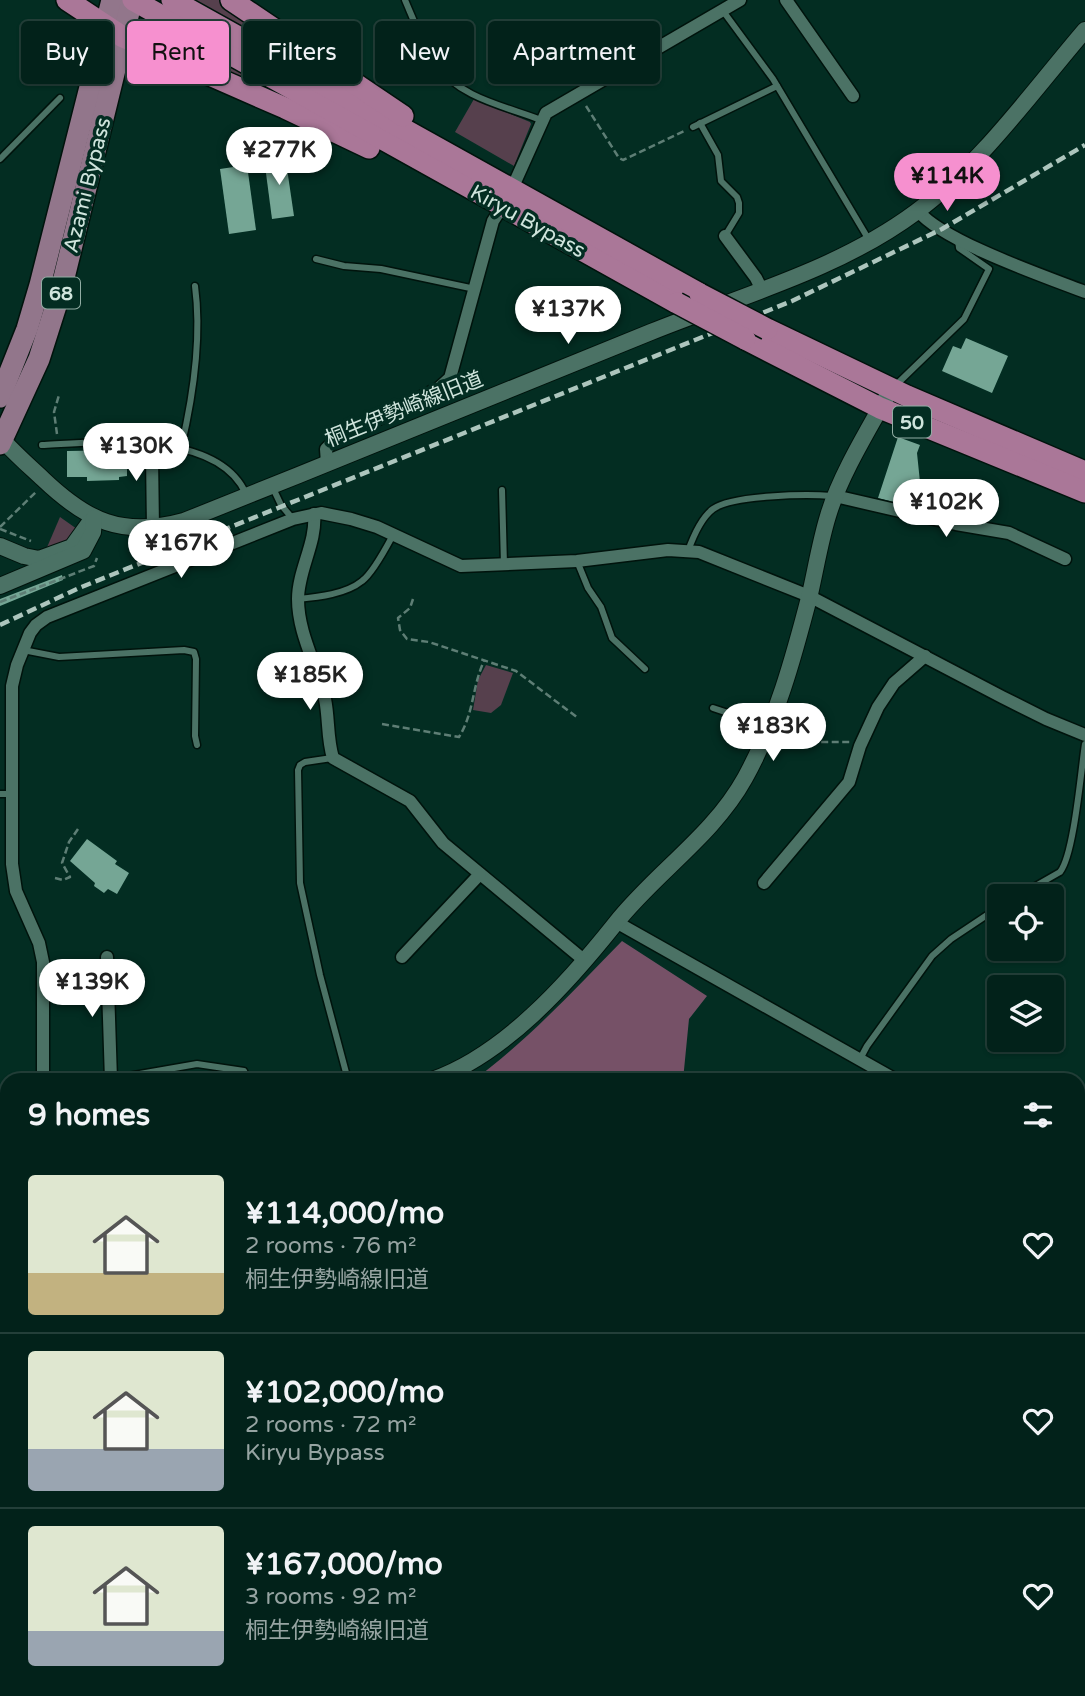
<!DOCTYPE html>
<meta charset="utf-8">
<style>
:root{--surface:#02221a;--page:#0c2a23;--text:#f1f3f6;--muted:#96a4a2;--line:#233f39;--accent:#f690cf}
body{margin:0;font-family:"Varela Round","Noto Sans JP",sans-serif;background:var(--page);color:var(--text);height:100vh;display:flex;flex-direction:column;font-size:26px;white-space:nowrap}
*{box-sizing:border-box;margin:0}
p{font-size:23px;color:var(--muted)}
.icon{flex:none;width:38px;height:38px;fill:none;stroke:currentColor;stroke-width:2;stroke-linecap:round;stroke-linejoin:round}
.map{position:relative;flex:1;overflow:hidden}
.sheet{position:absolute;left:0px;top:1073px;width:1085px;height:625px;display:flex;flex-direction:column;background:var(--surface);border-radius:21px 21px 0 0;box-shadow:0 2px 5px #0004,0 0 0 2px var(--line)}
.sheet>*{flex:none}
.banner{position:absolute;left:21px;top:21px;width:700px;height:63px;display:flex;gap:14px}
.controls{position:absolute;left:987px;top:884px;display:grid;gap:14px}
.controls a{display:grid;place-items:center;width:77px;height:77px;border-radius:7px;background:var(--surface);box-shadow:0 2px 5px #0004,0 0 0 2px var(--line);font-size:35px}
.price{position:absolute;translate:-50% -60px;padding:0 16px;border-radius:24px;background:#fff;color:#222;font-size:23px;line-height:46px;filter:drop-shadow(0 2px 4px #0008)}
.price::after{content:'';position:absolute;left:50%;top:42px;width:21px;height:16px;margin-left:-10px;background:inherit;clip-path:polygon(0 0,100% 0,50% 100%)}
.price.active{background:var(--accent);color:#111}
ul{padding:0;list-style:none}
li{display:flex;align-items:center;gap:21px;height:175px;padding:0 28px}
li+li{border-top:2px solid var(--line)}
li span{display:grid;place-items:center;flex:none;width:196px;height:140px;border-radius:7px;color:#555}
li>.icon{margin-inline-start:auto}
span .icon{width:84px;height:84px;fill:#fffc;stroke-width:1}
li b{font-size:30px}
h2{display:flex;justify-content:space-between;align-items:center;height:84px;padding:0 28px;font-size:30px}
.tag{padding:0 24px;border-radius:7px;background:var(--surface);box-shadow:0 2px 5px #0004,0 0 0 2px var(--line);font-size:24px;line-height:63px}
.tag.active{background:var(--accent);color:#111}
.map>svg:first-child{display:block}
.green{fill:#56404d}
.forest{fill:#765167}
.building{fill:#75a695}
.lines{fill:none;stroke-linecap:round;stroke-linejoin:round}
.service-casing{stroke:#00130c;stroke-width:9}
.minor-casing{stroke:#00130c;stroke-width:15}
.tertiary-casing{stroke:#00130c;stroke-width:18}
.primary-casing{stroke:#00130c;stroke-width:24}
.trunk-casing{stroke:#00130c;stroke-width:24}
.path{stroke:#5e7e75;stroke-width:2.5;stroke-dasharray:7 3.5;stroke-linecap:butt}
.service{stroke:#4b7265;stroke-width:6}
.minor{stroke:#4b7265;stroke-width:12}
.tertiary{stroke:#4b7265;stroke-width:16}
.primary{stroke:#92768b;stroke-width:21}
.trunk{stroke:#aa7798;stroke-width:21}
.rail{stroke:#adc5bd;stroke-width:4.5;stroke-dasharray:10 5;stroke-linecap:butt}
.trunk-bridge-casing{stroke:#00130c;stroke-width:24;stroke-linecap:butt}
.trunk-bridge{stroke:#aa7798;stroke-width:21}
.labels{text-anchor:middle;stroke-width:7;stroke-linejoin:round;paint-order:stroke}
.shield{fill:#032d22;stroke:#92ada4;stroke-width:2}
.shield-label{font-size:19px;font-weight:bold;fill:#cfe4dc}
.street-label{font-size:21px;fill:#cfe4dc;stroke:#032d22}
</style>
<div class="map">
<svg width="1085" height="1696" viewBox="0 0 1085 1696">
<rect width="100%" height="100%" fill="#032d22"/>
<g class="green">
<polygon points="192,0 225,0 374,101"/>
<polygon points="145,16 355,135 141,36 143,32 139,26"/>
<polygon points="474,99 530,122 531,124 514,166 455,132"/>
<polygon points="60,517 77,529 72,539 45,552"/>
<polygon points="486,665 513,673 501,705 491,713 473,710 478,680"/>
</g>
<g class="forest">
<path d="M 622,941 L 707,996 L 689,1019 L 683,1080 L 474,1080 C 529,1039 574,990 622,941 Z"/>
<polygon points="1085,1369 1085,1579 1078,1588 1078,1371"/>
<polygon points="7,1407 7,1690 1000,1691 996,1696 0,1696 0,1410"/>
</g>
<g class="building">
<polygon points="285,155 294,216 272,219 264,158"/>
<polygon points="247,165 256,230 229,234 220,169"/>
<polygon points="966,338 1008,356 992,393 942,371 953,346 961,349"/>
<polygon points="898,437 920,445 917,453 920,482 917,489 939,496 934,512 878,498"/>
<polygon points="127,450 127,476 119,477 119,480 87,481 87,477 67,477 67,451"/>
<polygon points="62,575 63,580 0,606 0,599"/>
<polygon points="87,839 117,861 115,864 129,873 117,894 108,889 104,893 94,886 95,883 70,861"/>
<polygon points="0,1129 5,1129 3,1153 0,1153"/>
<polygon points="0,1217 7,1217 7,1314 0,1313"/>
</g>
<g class="lines">
<g class="service-casing">
<g id="service">
<path d="M 405,0 C 414,21 423,45 436,64 C 459,98 505,106 541,120"/>
<polyline points="723,11 773,79 869,240"/>
<polyline points="700,123 718,155 721,181 737,197 739,203 739,213 725,236"/>
<polyline points="693,127 777,86"/>
<polyline points="0,159 60,98"/>
<polyline points="316,259 344,266 381,269 475,289"/>
<polyline points="896,385 964,319 989,269 959,248 958,240"/>
<path d="M 42,445 C 100,442 218,430 246,494"/>
<path d="M 181,448 C 193,397 202,339 195,286"/>
<polyline points="272,486 281,505 293,519"/>
<polyline points="502,490 504,565"/>
<path d="M 688,551 C 693,537 701,518 713,509 C 732,495 807,494 832,496"/>
<polyline points="577,561 588,588 601,607 612,638 645,669"/>
<path d="M 298,599 C 319,597 346,594 362,581 C 373,573 386,548 393,535"/>
<polyline points="23,650 59,657 184,650 194,652 196,659 195,736 197,745"/>
<polyline points="713,708 767,726"/>
<polyline points="332,758 305,762 300,765 298,770 300,883 320,975 348,1080"/>
<polyline points="0,794 13,794"/>
<path d="M 1018,896 L 1060,872 C 1074,855 1081,770 1085,744"/>
<polyline points="860,1059 867,1046 932,956 951,939 999,907"/>
<polyline points="111,1079 197,1064 244,1071 248,1080"/>
</g>
</g>
<g class="minor-casing">
<g id="minor">
<polyline points="786,0 853,96"/>
<polyline points="511,191 546,113 740,0"/>
<path d="M 918,211 C 944,242 1044,276 1085,292"/>
<polyline points="725,236 756,278 762,290"/>
<polyline points="327,463 326,449 333,442 439,388 450,378 493,221 502,207"/>
<polyline points="835,496 956,524 1009,533 1065,559"/>
<path d="M 314,514 C 317,542 298,570 298,599 C 298,634 317,665 325,699 C 329,718 327,739 333,758 L 410,801 L 443,843 L 585,961"/>
<polyline points="153,528 152,456 156,443"/>
<polyline points="764,883 849,782 860,746 878,707 894,683 925,656"/>
<polyline points="616,922 896,1080"/>
<polyline points="107,957 111,1080"/>
<polyline points="402,957 480,874"/>
<polyline points="43,1080 43,962 39,943 16,891 12,864 12,686 17,665 30,633 36,625 47,617 293,519 321,513 351,519 377,527 461,566 577,561 668,550 699,552 809,596 1002,697 1046,719 1085,735"/>
<polyline points="1078,1154 1085,1152"/>
</g>
</g>
<g class="tertiary-casing">
<g id="tertiary">
<path d="M 0,437 C 13,452 28,465 43,479 C 87,521 122,538 184,521 C 340,459 495,395 651,332 C 740,296 838,270 916,212 C 981,164 1032,92 1085,30"/>
<polyline points="0,546 24,556 39,559 72,547 90,522"/>
<polyline points="0,586 83,551 93,532 94,518"/>
<path d="M 432,1080 C 504,1055 568,983 615,924 C 655,873 713,836 745,778 C 776,722 794,656 810,594 C 816,568 820,542 828,516 C 840,475 870,427 891,389"/>
<polyline points="0,1094 7,1095"/>
<polyline points="0,1379 7,1375"/>
</g>
</g>
<g class="primary-casing">
<g id="primary">
<polyline points="0,397 27,329 40,285 112,0"/>
<polyline points="0,444 39,359 61,290 132,0"/>
</g>
</g>
<g class="trunk-casing">
<g id="trunk">
<polyline points="67,0 123,37 285,108 369,148"/>
<polyline points="133,0 677,303"/>
<polyline points="172,0 700,294"/>
<polyline points="231,0 403,116"/>
<polyline points="767,329 907,396 1085,472"/>
<polyline points="745,339 880,408 1085,492"/>
</g>
</g>
<g class="path">
<polyline points="586,106 619,158 623,160 684,131"/>
<polyline points="57,434 54,412 59,395"/>
<polyline points="0,527 36,492"/>
<polyline points="0,529 31,541"/>
<polyline points="413,599 410,608 398,618 400,630 407,639 429,642 516,671 578,718"/>
<polyline points="0,602 94,566 97,558"/>
<path d="M 382,724 L 459,737 C 474,713 472,687 484,661"/>
<polyline points="782,727 821,742 850,742"/>
<polyline points="55,878 63,880 70,877 62,863 69,842 78,829"/>
</g>
<use href="#service" class="service"/>
<use href="#minor" class="minor"/>
<use href="#tertiary" class="tertiary"/>
<use href="#primary" class="primary"/>
<use href="#trunk" class="trunk"/>
<polyline class="rail" points="0,625 79,588 792,301 942,229 1085,145"/>
<g class="trunk-bridge-casing">
<g id="trunk-bridge">
<polyline points="700,294 767,329"/>
<polyline points="677,303 745,339"/>
</g>
</g>
<use href="#trunk-bridge" class="trunk-bridge"/>
</g>
<g class="labels">
<g class="shield">
<rect x="42" y="277.5" width="38" height="31" rx="5"/>
<rect x="893" y="406.5" width="38" height="31" rx="5"/>
</g>
<g class="shield-label">
<text x="61" y="300">68</text>
<text x="912" y="429">50</text>
</g>
<g class="street-label">
<text transform="translate(87 185) rotate(-76)" y="7">Azami Bypass</text>
<text transform="translate(528 221) rotate(29)" y="7">Kiryu Bypass</text>
<text transform="translate(404 409) rotate(-22)" y="7">桐生伊勢崎線旧道</text>
</g>
</g>
</svg>
<div class="controls">
<a><svg class="icon" aria-label="locate" viewBox="0 0 24 24"><circle cx="12" cy="12" r="6"/><path d="M12 2v4M12 18v4M2 12h4M18 12h4"/></svg></a>
<a><svg class="icon" aria-label="layers" viewBox="0 0 24 24"><path d="M12 4l9 5-9 5-9-5zM3 14l9 5 9-5"/></svg></a>
</div>
<b class="price" style="left:279px;top:187px">¥277K</b>
<b class="price active" style="left:947px;top:213px">¥114K</b>
<b class="price" style="left:568px;top:346px">¥137K</b>
<b class="price" style="left:136px;top:483px">¥130K</b>
<b class="price" style="left:946px;top:539px">¥102K</b>
<b class="price" style="left:181px;top:580px">¥167K</b>
<b class="price" style="left:310px;top:712px">¥185K</b>
<b class="price" style="left:773px;top:763px">¥183K</b>
<b class="price" style="left:92px;top:1019px">¥139K</b>
<div class="banner">
<a class="tag">Buy</a>
<a class="tag active">Rent</a>
<a class="tag">Filters</a>
<a class="tag">New</a>
<a class="tag">Apartment</a>
</div>
<section class="sheet">
<h2>9 homes<svg class="icon" aria-label="filters" viewBox="0 0 24 24"><path d="M4 7h16M4 17h16"/><circle cx="9" cy="7" r="2"/><circle cx="15" cy="17" r="2"/></svg></h2>
<ul>
<li><span style="background:linear-gradient(#dfe7d0 70%,#c2b280 0)"><svg class="icon" aria-label="home" viewBox="0 0 24 24"><path d="M3 11l9-7 9 7M6 9v11h12V9"/></svg></span><div><b>¥114,000/mo</b><p>2 rooms · 76 m²</p><p>桐生伊勢崎線旧道</p></div><svg class="icon" aria-label="heart" viewBox="0 0 24 24"><path d="M12 20l-8-8c-3-5 5-10 8-4 3-6 11-1 8 4z"/></svg></li>
<li><span style="background:linear-gradient(#dfe7d0 70%,#9aa5b1 0)"><svg class="icon" aria-label="home" viewBox="0 0 24 24"><path d="M3 11l9-7 9 7M6 9v11h12V9"/></svg></span><div><b>¥102,000/mo</b><p>2 rooms · 72 m²</p><p>Kiryu Bypass</p></div><svg class="icon" aria-label="heart" viewBox="0 0 24 24"><path d="M12 20l-8-8c-3-5 5-10 8-4 3-6 11-1 8 4z"/></svg></li>
<li><span style="background:linear-gradient(#dfe7d0 75%,#9aa5b1 0)"><svg class="icon" aria-label="home" viewBox="0 0 24 24"><path d="M3 11l9-7 9 7M6 9v11h12V9"/></svg></span><div><b>¥167,000/mo</b><p>3 rooms · 92 m²</p><p>桐生伊勢崎線旧道</p></div><svg class="icon" aria-label="heart" viewBox="0 0 24 24"><path d="M12 20l-8-8c-3-5 5-10 8-4 3-6 11-1 8 4z"/></svg></li>
</ul>
</section>
</div>
